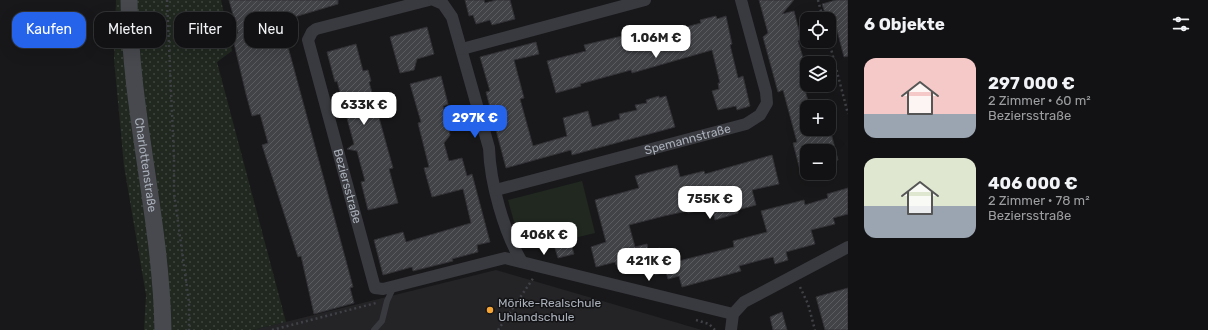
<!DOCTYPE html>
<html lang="de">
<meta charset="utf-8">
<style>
:root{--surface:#121214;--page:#1f2022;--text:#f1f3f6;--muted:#9c9ea0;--line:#313234;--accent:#2563eb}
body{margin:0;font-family:Rubik,sans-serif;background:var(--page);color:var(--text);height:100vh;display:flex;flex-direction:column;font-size:15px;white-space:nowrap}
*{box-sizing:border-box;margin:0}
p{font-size:13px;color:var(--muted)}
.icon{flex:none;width:22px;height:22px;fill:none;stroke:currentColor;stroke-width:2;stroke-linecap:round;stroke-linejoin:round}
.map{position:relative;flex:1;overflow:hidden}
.side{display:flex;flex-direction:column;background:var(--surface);width:360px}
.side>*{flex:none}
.hud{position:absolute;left:12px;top:12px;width:380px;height:36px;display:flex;gap:8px}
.buttons{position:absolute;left:800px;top:12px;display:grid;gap:8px}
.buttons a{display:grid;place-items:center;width:36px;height:36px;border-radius:8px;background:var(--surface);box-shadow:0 4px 16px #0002,0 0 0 1px var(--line);font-size:20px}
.price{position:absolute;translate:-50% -34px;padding:0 9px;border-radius:8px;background:#fff;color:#222;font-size:13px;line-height:26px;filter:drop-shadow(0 1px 2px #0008)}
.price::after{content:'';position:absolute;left:50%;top:24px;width:12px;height:9px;margin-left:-6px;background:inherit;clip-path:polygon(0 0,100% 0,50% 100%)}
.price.current{background:var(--accent);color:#fff}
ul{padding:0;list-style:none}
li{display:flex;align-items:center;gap:12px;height:100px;padding:0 16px}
li span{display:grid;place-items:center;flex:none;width:112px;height:80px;border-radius:12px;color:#555}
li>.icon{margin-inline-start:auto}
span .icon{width:48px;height:48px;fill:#fffc;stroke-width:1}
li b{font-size:17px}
h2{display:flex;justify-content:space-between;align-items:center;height:48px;padding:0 16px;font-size:17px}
.pill{padding:0 14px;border-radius:12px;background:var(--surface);box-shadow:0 4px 16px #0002,0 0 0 1px var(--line);font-size:14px;line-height:36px}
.pill.current{background:var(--accent);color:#fff}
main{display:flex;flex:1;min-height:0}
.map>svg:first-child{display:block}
.built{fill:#242427}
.grass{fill:url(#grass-dots)}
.green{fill:#202820}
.building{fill:url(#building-hatch);stroke:#323236}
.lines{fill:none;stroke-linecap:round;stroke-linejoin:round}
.path{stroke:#3f4146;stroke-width:2.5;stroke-dasharray:2 3;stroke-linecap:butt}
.lane{stroke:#393a3f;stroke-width:6}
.street{stroke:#393a3f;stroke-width:12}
.secondary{stroke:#47494f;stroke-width:17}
.poi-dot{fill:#f6a534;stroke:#131315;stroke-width:1.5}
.labels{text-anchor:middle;stroke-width:3;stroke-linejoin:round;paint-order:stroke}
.street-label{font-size:12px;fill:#aab0ba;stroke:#131315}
.poi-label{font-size:12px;fill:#aab0ba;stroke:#131315;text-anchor:start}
</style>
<main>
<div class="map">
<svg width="848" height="330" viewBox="0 0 848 330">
<defs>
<pattern id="grass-dots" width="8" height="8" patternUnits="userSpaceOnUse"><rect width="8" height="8" fill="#202820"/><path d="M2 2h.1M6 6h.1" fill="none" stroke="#3e453e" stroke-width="1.8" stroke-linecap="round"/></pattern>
<pattern id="building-hatch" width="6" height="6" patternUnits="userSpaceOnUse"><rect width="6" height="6" fill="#424347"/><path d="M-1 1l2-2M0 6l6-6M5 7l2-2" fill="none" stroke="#5b5c5f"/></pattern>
</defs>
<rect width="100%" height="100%" fill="#18181a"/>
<polygon class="built" points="496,270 702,330 253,330"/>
<polygon class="grass" points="116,0 221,0 232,51 217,62 286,322 253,330 144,330 146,295 124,166 114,59"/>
<polygon class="green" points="582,181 595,233 550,244 516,229 508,200"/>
<g class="building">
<polygon points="229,0 338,0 338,4 281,21 345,257 353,287 350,288 354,303 314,314 301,256 298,257 262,145 268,143 260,114 252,116 246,94 232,35 238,33"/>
<polygon points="465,0 484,0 485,3 496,0 510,0 515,19 492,25 490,20 476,24 473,15 469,16"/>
<polygon points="759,0 794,0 782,14 794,11 801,38 798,41 804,61 807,60 806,94 810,107 807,107 807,129 830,129 838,160 829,162 829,151 807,151 807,168 800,170 793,143 797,142 783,90 778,92 763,37 768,33"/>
<polygon points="836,0 848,0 848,56 844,57 833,15 826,16 822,4"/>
<polygon points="716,16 717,19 726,16 732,44 730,45 738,78 743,76 750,106 737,110 736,106 718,110 712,91 719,89 718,83 720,83 712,50 632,73 631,70 580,84 581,86 556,93 547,61 586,51 584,45 635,33 637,39 652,36 701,23 700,20"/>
<polygon points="427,27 434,54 417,59 414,70 400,73 390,37"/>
<polygon points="536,42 539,54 514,60 524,98 520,99 533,146 567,136 563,118 588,111 592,127 620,119 619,114 637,110 635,105 647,103 646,100 659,96 659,98 666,96 675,127 572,155 571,150 506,168 486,92 490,91 480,57"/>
<polygon points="356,44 363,71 368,70 371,81 369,82 393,168 389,169 398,203 368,210 361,182 365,181 357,151 347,149 354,144 337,81 335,82 327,52"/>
<polygon points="441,76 448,104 443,106 450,135 444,143 449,161 462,158 467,176 472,174 490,242 477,245 478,252 452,259 453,261 413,271 412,267 383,275 374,240 403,232 406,242 471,223 463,189 432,197 424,168 429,167 418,123 421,122 410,84"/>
<polygon points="772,155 779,184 752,190 756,205 738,210 738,213 715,220 712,207 688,213 687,211 664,216 629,225 635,247 647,244 648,251 660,248 661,255 673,252 675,262 734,247 733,241 767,232 761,211 804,200 805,205 828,198 827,194 848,188 848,214 833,218 835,224 811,230 815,244 786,252 788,260 775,264 773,257 761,260 739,266 741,271 682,287 679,276 668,279 666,272 655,275 654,270 642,273 640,266 627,269 626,263 616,265 615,262 596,267 591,247 606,242 595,200 639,188 635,176 677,165 680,177 704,171 705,174"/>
<polygon points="570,240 574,254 558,258 554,245"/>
<polygon points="848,288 848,330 825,330 816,297"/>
<polygon points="782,312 787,330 773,330 770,317"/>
</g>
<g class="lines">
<g class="path">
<polyline points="167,0 174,158 174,193 189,302 189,330"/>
<polyline points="818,0 823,19"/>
<polyline points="829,41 848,114"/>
<polyline points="800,287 808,304 815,330"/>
<polyline points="696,320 709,324 715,330"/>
<polyline points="272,330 376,303"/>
<polyline points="498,330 534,277"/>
</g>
<polyline class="lane" points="374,330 382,321 387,301 394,286"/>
<g class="street">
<path id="s1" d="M 429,0 L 316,29 L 312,32 L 308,40 L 375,288 L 383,289 L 505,258 L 733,314"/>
<path d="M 434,0 L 443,4 L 452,17 L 489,148 C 490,182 504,233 522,262"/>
<polyline points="462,49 645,0"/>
<path id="s2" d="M 496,190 L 746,124 L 760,115 L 767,103 L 766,92 L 741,0"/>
<polyline points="731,330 733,314 744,302 848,247"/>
</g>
<path class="secondary" id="s3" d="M 129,0 C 130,111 161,219 163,330"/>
</g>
<circle class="poi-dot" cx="490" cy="310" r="4"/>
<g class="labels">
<g class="street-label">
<text dy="4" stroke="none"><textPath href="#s2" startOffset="198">Spemannstraße</textPath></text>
<text dy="4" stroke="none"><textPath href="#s3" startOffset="166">Charlottenstraße</textPath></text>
<text dy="4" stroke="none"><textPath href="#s1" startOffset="282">Beziersstraße</textPath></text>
</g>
<g class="poi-label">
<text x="498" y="307">Mörike-Realschule<tspan x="498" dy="14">Uhlandschule</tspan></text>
</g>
</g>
</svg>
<div class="buttons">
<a><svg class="icon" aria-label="locate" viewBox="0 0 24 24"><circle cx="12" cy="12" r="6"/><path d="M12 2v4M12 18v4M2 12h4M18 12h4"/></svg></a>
<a><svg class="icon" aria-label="layers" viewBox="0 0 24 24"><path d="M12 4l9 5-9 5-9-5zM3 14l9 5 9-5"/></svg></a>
<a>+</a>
<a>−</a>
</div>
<b class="price" style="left:656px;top:59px">1.06M €</b>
<b class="price" style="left:364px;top:126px">633K €</b>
<b class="price current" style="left:475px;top:139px">297K €</b>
<b class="price" style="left:710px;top:220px">755K €</b>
<b class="price" style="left:544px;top:256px">406K €</b>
<b class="price" style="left:649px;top:282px">421K €</b>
<div class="hud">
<a class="pill current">Kaufen</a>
<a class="pill">Mieten</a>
<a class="pill">Filter</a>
<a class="pill">Neu</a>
</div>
</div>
<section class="side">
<h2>6 Objekte<svg class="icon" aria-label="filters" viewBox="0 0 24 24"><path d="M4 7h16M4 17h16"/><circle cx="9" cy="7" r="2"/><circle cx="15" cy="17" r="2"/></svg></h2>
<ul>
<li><span style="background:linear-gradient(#f6c9c9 70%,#9aa5b1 0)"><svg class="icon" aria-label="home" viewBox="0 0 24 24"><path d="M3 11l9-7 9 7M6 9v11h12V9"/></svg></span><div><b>297 000 €</b><p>2 Zimmer · 60 m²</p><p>Beziersstraße</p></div></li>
<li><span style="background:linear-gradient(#dfe7d0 60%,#9aa5b1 0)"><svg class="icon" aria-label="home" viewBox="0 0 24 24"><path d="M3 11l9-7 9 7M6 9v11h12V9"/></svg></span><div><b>406 000 €</b><p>2 Zimmer · 78 m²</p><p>Beziersstraße</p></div></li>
</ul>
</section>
</main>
